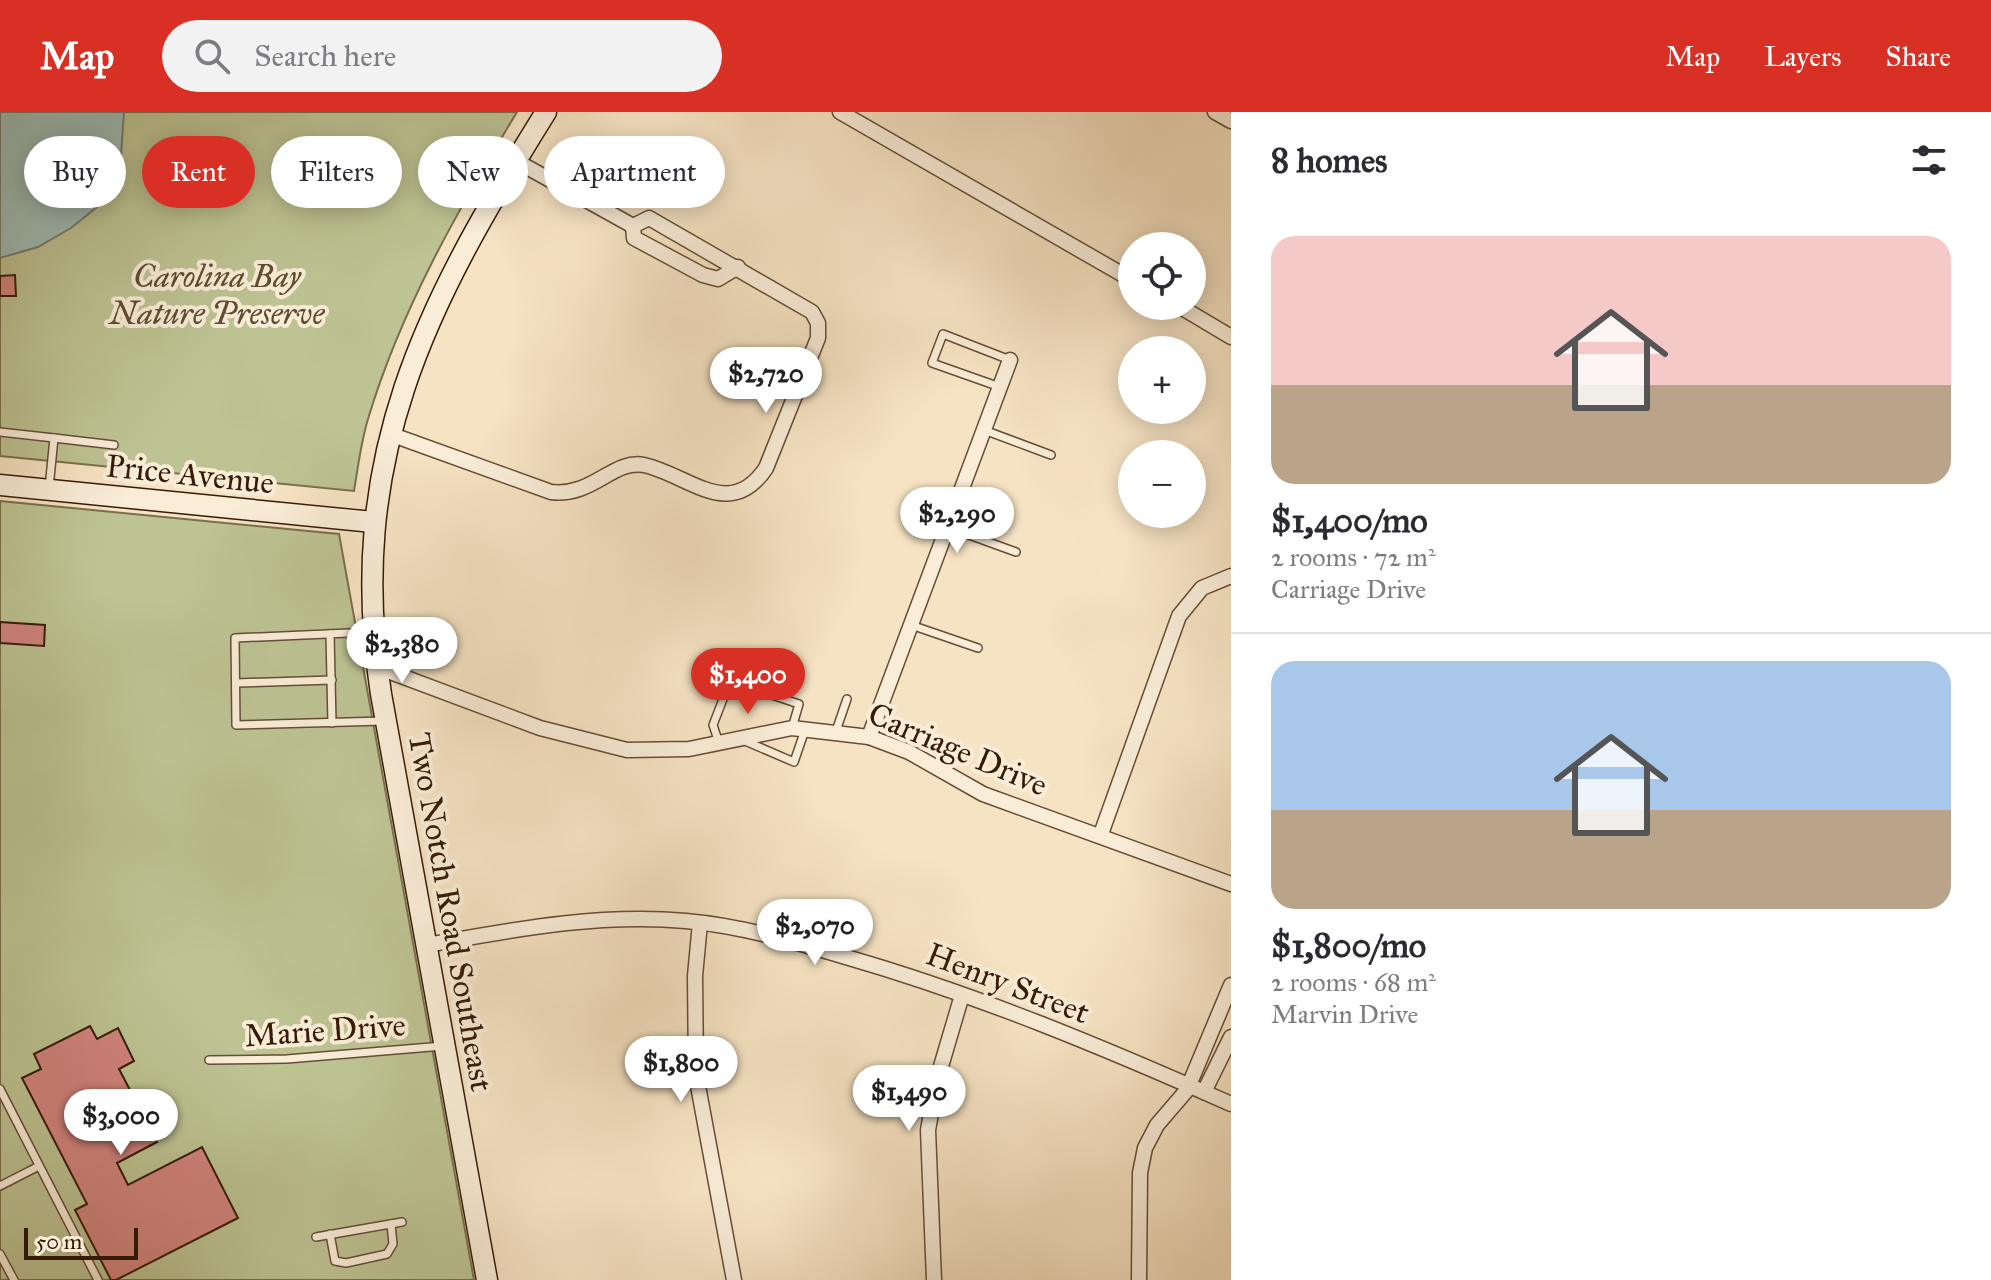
<!DOCTYPE html>
<meta charset="utf-8">
<style>
:root{--surface:#fff;--page:#f2f2f3;--text:#2b2b33;--muted:#7c7c81;--line:#e1e1e2;--accent:#d93025}
body{margin:0;font-family:"IM FELL Great Primer",serif;background:var(--page);color:var(--text);height:100vh;display:flex;flex-direction:column;font-size:30px;white-space:nowrap}
*{box-sizing:border-box;margin:0}
p{font-size:26px;color:var(--muted)}
.icon{flex:none;width:44px;height:44px;fill:none;stroke:currentColor;stroke-width:2;stroke-linecap:round;stroke-linejoin:round}
.map{position:relative;flex:1;overflow:hidden}
.sheet{display:flex;flex-direction:column;background:var(--surface);width:760px}
.sheet>*{flex:none}
.hud{position:absolute;left:24px;top:24px;width:760px;height:72px;display:flex;gap:16px}
.tools{position:absolute;left:1118px;top:120px;display:grid;gap:16px}
.tools a{display:grid;place-items:center;width:88px;height:88px;border-radius:50%;background:var(--surface);box-shadow:0 4px 20px #0003;font-size:40px}
.scale{position:absolute;left:24px;bottom:20px;width:114px;box-sizing:border-box;padding-left:8px;border:4px solid #361b06;border-top:0;font-size:22px;line-height:28px;white-space:nowrap;color:#361b06;-webkit-text-stroke:6px #f9edd8;paint-order:stroke}
.price{position:absolute;translate:-50% -68px;padding:0 18px;border-radius:28px;background:#fff;color:#222;font-size:26px;line-height:52px;filter:drop-shadow(0 2px 4px #0008)}
.price::after{content:'';position:absolute;left:50%;top:48px;width:24px;height:18px;margin-left:-12px;background:inherit;clip-path:polygon(0 0,100% 0,50% 100%)}
.price.current{background:var(--accent);color:#fff}
ul{padding:0;list-style:none}
li{display:grid;align-content:center;gap:16px;height:424px;padding:0 40px}
li+li{border-top:2px solid var(--line)}
li span{display:grid;place-items:center;height:248px;border-radius:24px;color:#555}
li>.icon{margin-inline-start:auto}
span .icon{width:144px;height:144px;fill:#fffc;stroke-width:1}
li b{font-size:34px}
h2{display:flex;justify-content:space-between;align-items:center;height:96px;padding:0 40px;font-size:34px}
.pill{padding:0 28px;border-radius:36px;background:var(--surface);box-shadow:0 4px 20px #0003;font-size:28px;line-height:72px}
.pill.current{background:var(--accent);color:#fff}
header{display:flex;align-items:center;gap:48px;box-sizing:border-box;height:112px;padding:0 40px;background:var(--accent);color:#fff}
header strong{font-size:38px}
nav{display:flex;gap:44px;margin-inline-start:auto;font-size:28px}
.search{width:560px;height:72px;background:var(--page);display:flex;align-items:center;gap:20px;box-sizing:border-box;padding:0 28px;border-radius:44px;color:var(--muted);font-size:30px}
main{display:flex;flex:1;min-height:0}
.map>svg:first-child{display:block}
.green{fill:#bdc393;stroke:#7a6f4c;stroke-width:2}
.water{fill:#9dbeb7;stroke:#747d70;stroke-width:2}
.building{fill:#d1847e;stroke:#361b06;stroke-width:2}
.lines{fill:none;stroke-linecap:round;stroke-linejoin:round}
.lane-casing{stroke:#664d35;stroke-width:10}
.street-casing{stroke:#664d35;stroke-width:17}
.secondary-casing{stroke:#361b06;stroke-width:23}
.lane{stroke:#f9edd8;stroke-width:7}
.street{stroke:#f9edd8;stroke-width:14}
.secondary{stroke:#f9edd8;stroke-width:20}
.labels{text-anchor:middle;stroke-width:8;stroke-linejoin:round;paint-order:stroke}
.park-label{font-size:32px;font-style:italic;fill:#5e4d30;stroke:#f9edd8}
.street-label{font-size:32px;fill:#361b06;stroke:#f9edd8}
</style>
<header>
<strong>Map</strong>
<div class="search"><svg class="icon" aria-label="search" viewBox="0 0 24 24"><circle cx="10" cy="10" r="6"/><path d="M15 15l6 6"/></svg>Search here</div>
<nav><a>Map</a><a>Layers</a><a>Share</a></nav>
</header>
<main>
<div class="map">
<svg width="1231" height="1168" viewBox="0 0 1231 1168">
<rect width="100%" height="100%" fill="#f6e3c3"/>
<filter id="stains"><feTurbulence type="fractalNoise" baseFrequency=".0025" numOctaves="4"/><feColorMatrix values="0 0 0 0 .2 0 0 0 0 .09 0 0 0 0 .02 0 0 0 .5 -.17"/></filter>
<radialGradient id="worn" r=".72"><stop offset=".6" stop-color="#630" stop-opacity="0"/><stop offset="1" stop-color="#630" stop-opacity=".3"/></radialGradient>
<g class="green">
<path d="M 0,0 L 517,0 C 458,98 401,197 368,307 C 361,330 358,355 354,379 L 0,344 Z"/>
<polygon points="0,389 339,422 474,1168 0,1168"/>
</g>
<polygon class="water" points="0,0 124,0 121,43 97,95 71,116 38,135 0,146"/>
<g class="building">
<polygon points="15,163 16,184 0,184 0,164"/>
<polygon points="0,510 45,513 44,534 0,531"/>
<polygon points="90,914 97,927 118,916 134,949 119,957 157,1030 117,1051 128,1073 202,1035 238,1106 116,1168 111,1168 75,1098 87,1092 22,966 41,957 34,942"/>
</g>
<g class="lines">
<g class="lane-casing">
<g id="lane">
<polyline points="1000,275 932,251 943,222 1010,248"/>
<polyline points="984,318 1051,343"/>
<polyline points="0,320 54,326 49,376"/>
<polyline points="54,326 114,333"/>
<polyline points="947,415 1016,440"/>
<polyline points="911,513 978,536"/>
<polyline points="371,520 235,526 236,613 384,609"/>
<polyline points="330,522 332,611"/>
<polyline points="236,571 332,568"/>
<polyline points="836,619 847,587"/>
<polyline points="745,629 794,650 805,618"/>
<polyline points="719,631 713,613 730,569 799,592 792,616"/>
<polyline points="209,948 287,947 443,934"/>
<polyline points="0,977 98,1168"/>
<polyline points="0,1074 39,1054"/>
<polyline points="330,1122 335,1149 346,1151 387,1142 393,1132 391,1112"/>
<polyline points="316,1125 402,1110"/>
<polyline points="0,1142 14,1168"/>
</g>
</g>
<g class="street-casing">
<g id="street">
<polyline points="840,0 1132,168"/>
<polyline points="1215,0 1231,9"/>
<polyline points="633,114 634,126 703,163 718,167 738,155"/>
<polyline points="1179,194 1231,225"/>
<path d="M 390,322 L 551,380 C 593,385 613,347 644,353 C 689,363 730,410 766,356 L 818,226 L 818,211 L 812,200 L 649,106 L 633,114 L 516,49"/>
<polyline points="377,555 540,616 627,638 689,637 792,616 869,625 909,640 983,682 1231,772"/>
<polyline points="869,625 1010,248"/>
<polyline points="1101,722 1179,504 1202,476 1231,464"/>
<polyline points="700,811 695,864 696,963 734,1168"/>
<path d="M 427,833 C 512,818 598,801 686,809 C 741,814 793,829 846,845 C 978,883 1105,936 1231,992"/>
<polyline points="1204,980 1231,925"/>
<polyline points="934,1168 928,1018 937,968 962,883"/>
<polyline points="1139,1168 1140,1061 1145,1036 1157,1013 1187,978 1231,873"/>
</g>
</g>
<g class="secondary-casing">
<g id="secondary">
<polyline points="0,373 373,410"/>
<path d="M 487,1168 L 381,582 C 345,346 425,194 546,0"/>
</g>
</g>
<use href="#lane" class="lane"/>
<use href="#street" class="street"/>
<use href="#secondary" class="secondary"/>
</g>
<g class="labels">
<g class="park-label">
<text x="217" y="175">Carolina Bay<tspan x="217" dy="37">Nature Preserve</tspan></text>
</g>
<g class="street-label">
<text transform="translate(190 362) rotate(6)" y="11">Price Avenue</text>
<text transform="translate(958 637) rotate(23)" y="11">Carriage Drive</text>
<text transform="translate(451 800) rotate(80)" y="11">Two Notch Road Southeast</text>
<text transform="translate(1008 871) rotate(21)" y="11">Henry Street</text>
<text transform="translate(325 918) rotate(-4)" y="11">Marie Drive</text>
</g>
</g>
<rect width="100%" height="100%" filter="url(#stains)"/>
<rect width="100%" height="100%" fill="url(#worn)"/>
</svg>
<div class="tools">
<a><svg class="icon" aria-label="locate" viewBox="0 0 24 24"><circle cx="12" cy="12" r="6"/><path d="M12 2v4M12 18v4M2 12h4M18 12h4"/></svg></a>
<a>+</a>
<a>−</a>
</div>
<div class="scale">50 m</div>
<b class="price" style="left:766px;top:303px">$2,720</b>
<b class="price" style="left:957px;top:443px">$2,290</b>
<b class="price" style="left:402px;top:573px">$2,380</b>
<b class="price current" style="left:748px;top:604px">$1,400</b>
<b class="price" style="left:815px;top:855px">$2,070</b>
<b class="price" style="left:681px;top:992px">$1,800</b>
<b class="price" style="left:909px;top:1021px">$1,490</b>
<b class="price" style="left:121px;top:1045px">$3,000</b>
<div class="hud">
<a class="pill">Buy</a>
<a class="pill current">Rent</a>
<a class="pill">Filters</a>
<a class="pill">New</a>
<a class="pill">Apartment</a>
</div>
</div>
<section class="sheet">
<h2>8 homes<svg class="icon" aria-label="filters" viewBox="0 0 24 24"><path d="M4 7h16M4 17h16"/><circle cx="9" cy="7" r="2"/><circle cx="15" cy="17" r="2"/></svg></h2>
<ul>
<li><span style="background:linear-gradient(#f6c9c9 60%,#b9a48a 0)"><svg class="icon" aria-label="home" viewBox="0 0 24 24"><path d="M3 11l9-7 9 7M6 9v11h12V9"/></svg></span><div><b>$1,400/mo</b><p>2 rooms · 72 m²</p><p>Carriage Drive</p></div></li>
<li><span style="background:linear-gradient(#a9c7e8 60%,#b9a48a 0)"><svg class="icon" aria-label="home" viewBox="0 0 24 24"><path d="M3 11l9-7 9 7M6 9v11h12V9"/></svg></span><div><b>$1,800/mo</b><p>2 rooms · 68 m²</p><p>Marvin Drive</p></div></li>
</ul>
</section>
</main>
